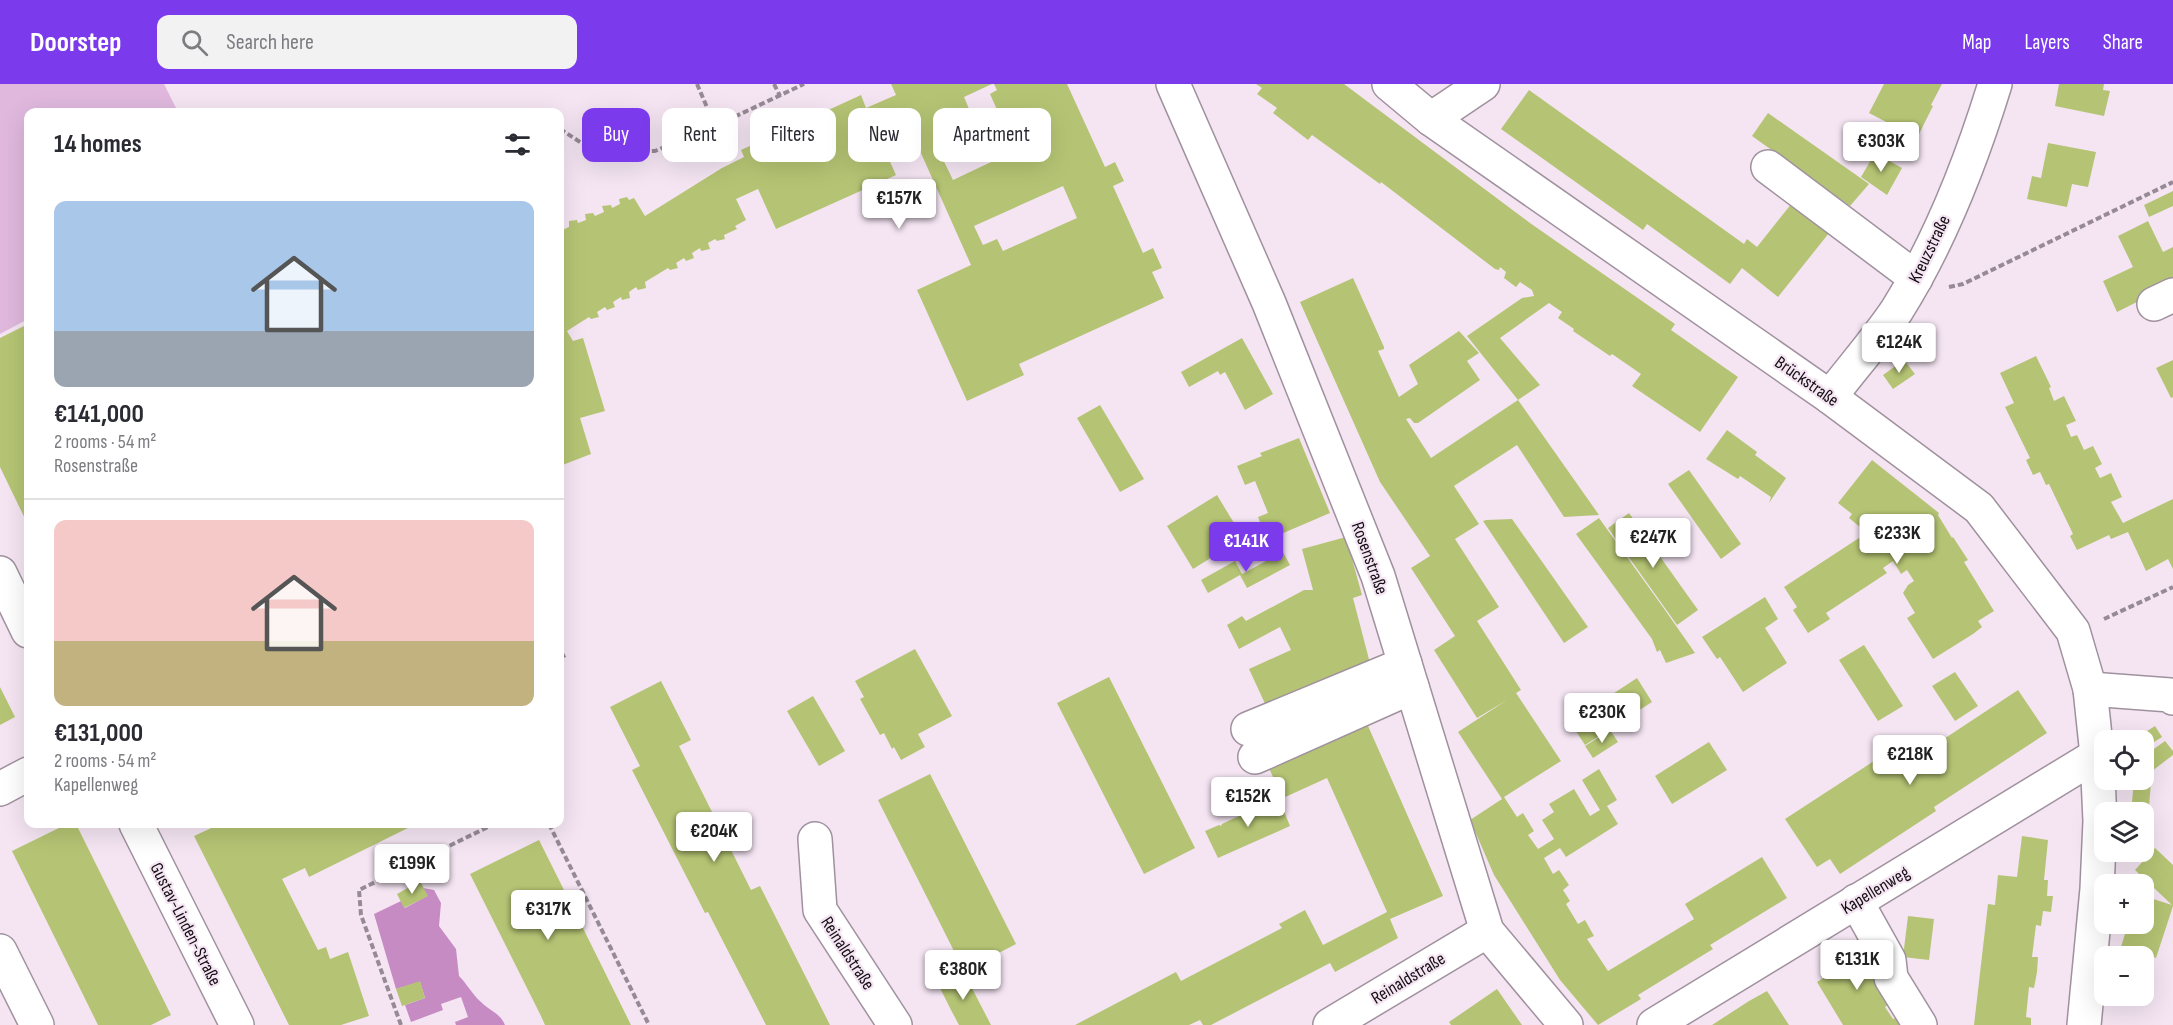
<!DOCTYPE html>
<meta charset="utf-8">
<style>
:root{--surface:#fff;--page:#f2f2f3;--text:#2b2b33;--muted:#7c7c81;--line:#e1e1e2;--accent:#7c3aed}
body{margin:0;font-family:"Sofia Sans Condensed",sans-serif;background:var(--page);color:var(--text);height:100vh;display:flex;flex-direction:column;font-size:22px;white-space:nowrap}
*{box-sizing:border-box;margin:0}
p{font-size:20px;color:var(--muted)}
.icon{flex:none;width:33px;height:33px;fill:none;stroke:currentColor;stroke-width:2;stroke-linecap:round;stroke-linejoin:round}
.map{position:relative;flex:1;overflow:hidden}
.panel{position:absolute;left:24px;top:24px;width:540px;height:720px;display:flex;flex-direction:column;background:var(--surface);border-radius:12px;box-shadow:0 6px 24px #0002}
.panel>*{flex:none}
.top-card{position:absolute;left:582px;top:24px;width:570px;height:54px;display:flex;gap:12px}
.fabs{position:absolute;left:2094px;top:646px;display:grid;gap:12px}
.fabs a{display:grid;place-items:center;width:60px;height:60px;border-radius:12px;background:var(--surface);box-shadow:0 6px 24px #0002;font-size:30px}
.price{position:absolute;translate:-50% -51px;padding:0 14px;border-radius:6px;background:#fff;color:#222;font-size:20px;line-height:39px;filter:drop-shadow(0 2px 3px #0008)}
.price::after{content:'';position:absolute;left:50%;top:36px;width:18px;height:14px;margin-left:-9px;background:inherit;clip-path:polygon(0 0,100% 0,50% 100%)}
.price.selected{background:var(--accent);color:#fff}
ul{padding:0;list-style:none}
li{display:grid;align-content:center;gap:12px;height:318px;padding:0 30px}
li+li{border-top:2px solid var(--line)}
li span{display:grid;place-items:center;height:186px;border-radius:12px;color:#555}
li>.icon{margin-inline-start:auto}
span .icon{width:108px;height:108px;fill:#fffc;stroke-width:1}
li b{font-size:26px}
h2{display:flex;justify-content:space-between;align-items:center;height:72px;padding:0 30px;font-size:26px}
.tag{padding:0 21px;border-radius:12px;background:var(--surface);box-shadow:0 6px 24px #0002;font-size:21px;line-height:54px}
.tag.selected{background:var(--accent);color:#fff}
header{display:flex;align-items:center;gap:36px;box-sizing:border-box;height:84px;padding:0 30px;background:var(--accent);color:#fff}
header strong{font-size:28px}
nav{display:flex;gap:33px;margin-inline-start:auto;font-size:21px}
.search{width:420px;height:54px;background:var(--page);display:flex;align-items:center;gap:15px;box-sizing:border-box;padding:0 21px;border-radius:12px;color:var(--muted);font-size:22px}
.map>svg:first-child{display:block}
.green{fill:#e0b8de}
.water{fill:#c78bc4}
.building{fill:#b5c474;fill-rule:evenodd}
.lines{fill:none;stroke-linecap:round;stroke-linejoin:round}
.minor-casing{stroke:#a0919e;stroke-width:36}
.path{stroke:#968b95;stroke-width:4;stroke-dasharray:6 3;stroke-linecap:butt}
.minor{stroke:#fff;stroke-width:33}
.labels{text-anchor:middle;stroke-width:4.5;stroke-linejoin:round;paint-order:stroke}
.street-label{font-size:18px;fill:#120d12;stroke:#f5e5f3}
</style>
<header>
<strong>Doorstep</strong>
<div class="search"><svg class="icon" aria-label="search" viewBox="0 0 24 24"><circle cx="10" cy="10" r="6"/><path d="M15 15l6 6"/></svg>Search here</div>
<nav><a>Map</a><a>Layers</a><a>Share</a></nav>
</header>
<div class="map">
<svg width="2173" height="941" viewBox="0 0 2173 941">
<rect width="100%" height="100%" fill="#f5e5f3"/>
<polygon class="green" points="0,0 164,0 178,28 28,28 28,235 0,250"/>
<path class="water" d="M 423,804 L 434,806 L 441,819 L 439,842 L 456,865 L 459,892 C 467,900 472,910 481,918 C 490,927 500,929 505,941 L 456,941 L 455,938 L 468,933 L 461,913 L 441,920 L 443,926 L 411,938 L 405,921 L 425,914 L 420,898 L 396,905 L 374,830 L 401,817 L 405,824 L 427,812 Z"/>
<g class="building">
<path d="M 891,0 L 992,0 L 964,13 L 978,46 L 938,65 L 953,96 L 1023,63 L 1009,33 L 1002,37 L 990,10 L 997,6 L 994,0 L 1067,0 L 1105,83 L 1115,78 L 1124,97 L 1113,102 L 1143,169 L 1153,164 L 1162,184 L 1152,188 L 1164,214 L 1019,280 L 1024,291 L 967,317 L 917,206 L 971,181 L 916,58 L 887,71 L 896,91 L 776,145 L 758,105 L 736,115 L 746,136 L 735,142 L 737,145 L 724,151 L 725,155 L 717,157 L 715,155 L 708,159 L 710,165 L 701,167 L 700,164 L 692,169 L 694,174 L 686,177 L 684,174 L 676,179 L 678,184 L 670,186 L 668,184 L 645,198 L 646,204 L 638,206 L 636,203 L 629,208 L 630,214 L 622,216 L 621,213 L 613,218 L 615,223 L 607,226 L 605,223 L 597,228 L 599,233 L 591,235 L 589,233 L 567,247 L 573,257 L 583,254 L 605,327 L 580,334 L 591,370 L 560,382 L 560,147 L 569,143 L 569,137 L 577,136 L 578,139 L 586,136 L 585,130 L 593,129 L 595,132 L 604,128 L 602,122 L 611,121 L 612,124 L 620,120 L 619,115 L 627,113 L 629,116 L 634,114 L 645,132 L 722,84 L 744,73 L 741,66 L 861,11 L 866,24 L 896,11 ZM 1063,102 L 1077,134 L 1003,167 L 997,155 L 983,161 L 974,142 Z"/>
<polygon points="1256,0 1344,0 1530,139 1675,240 1671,246 1738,293 1700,348 1632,302 1641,290 1612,270 1610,272 1573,247 1574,245 1558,234 1562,228 1549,219 1500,254 1540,301 1518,316 1467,252 1522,214 1534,212 1532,206 1520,198 1516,203 1504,194 1506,188 1500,183 1499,186 1495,185 1381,98 1380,100 1312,51 1308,56 1273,29 1277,24 1257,10 1262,4"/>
<polygon points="1884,0 1942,0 1931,21 1933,22 1917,54 1869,29"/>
<polygon points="2059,0 2104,0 2103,6 2110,7 2104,32 2055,22"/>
<polygon points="1529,6 1744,160 1747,155 1757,163 1796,114 1833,144 1778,213 1742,184 1730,200 1647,140 1643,146 1501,45"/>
<polygon points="1768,29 1869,100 1850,122 1752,52"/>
<polygon points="2048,59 2096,68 2088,103 2072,100 2067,123 2027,115 2032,92 2041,94"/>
<polygon points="1875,69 1902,84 1887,111 1861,93"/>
<polygon points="2173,107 2173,122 2149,133 2144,121"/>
<polygon points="2148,137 2163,168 2173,163 2173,200 2117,228 2103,197 2133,183 2118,152"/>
<polygon points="1353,194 1384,263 1384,265 1378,267 1399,313 1418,300 1409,281 1459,247 1479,269 1467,277 1480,296 1418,339 1414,339 1410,334 1406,335 1431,374 1518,316 1599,431 1564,433 1517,361 1454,402 1479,440 1455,455 1499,523 1477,537 1521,606 1516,609 1561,677 1504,713 1517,733 1523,729 1534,747 1528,751 1538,765 1554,755 1542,736 1554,728 1549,720 1574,705 1590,732 1600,726 1582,696 1599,685 1617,716 1607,722 1618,740 1566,773 1560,764 1544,774 1553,790 1559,786 1569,801 1563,806 1570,817 1566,820 1578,840 1585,836 1594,852 1587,855 1608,887 1694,835 1685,820 1762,773 1787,814 1710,861 1713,865 1638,911 1641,915 1598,941 1560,896 1494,791 1470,736 1502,715 1458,648 1507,616 1477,634 1434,566 1455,552 1411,484 1430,472 1380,398 1300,218"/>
<polygon points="28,240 28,441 0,383 0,254"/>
<polygon points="1242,254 1273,310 1245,326 1225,288 1220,291 1218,287 1189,303 1181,288"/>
<polygon points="2036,272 2051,303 2049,304 2054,317 2064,312 2076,337 2066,341 2071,353 2077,351 2084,366 2093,362 2102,380 2095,384 2100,394 2111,389 2122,413 2111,418 2123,439 2173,415 2173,485 2168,475 2146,487 2128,448 2111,455 2109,451 2077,466 2070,452 2073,450 2049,400 2046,401 2040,388 2033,391 2026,376 2030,374 2005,323 2014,319 2000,289"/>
<polygon points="1904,276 1915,290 1893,305 1883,291"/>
<polygon points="2173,276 2173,313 2171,314 2156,284"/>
<polygon points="1100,321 1144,395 1120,408 1077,334"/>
<polygon points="1727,346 1757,368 1755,371 1786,394 1769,419 1771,413 1740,392 1738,395 1706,375"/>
<polygon points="1299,354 1330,429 1267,456 1258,433 1268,429 1255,397 1245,401 1237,382 1262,372 1260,369"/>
<polygon points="1872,376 1939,429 1938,431 1952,454 1953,453 1968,476 1964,478 1994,527 1978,537 1982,543 1973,550 1933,575 1907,534 1915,529 1903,509 1908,501 1914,497 1907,486 1901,490 1893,477 1883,484 1887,489 1826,529 1830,535 1808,549 1793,526 1797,523 1784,503 1859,454 1868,456 1871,462 1876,459 1878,449 1868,442 1865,447 1849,434 1852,430 1838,419"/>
<polygon points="1689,386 1741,460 1721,475 1668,400"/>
<polygon points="1217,411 1243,454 1193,485 1167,442"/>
<polygon points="1629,429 1698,526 1677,541 1608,444"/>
<polygon points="1599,434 1665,526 1695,569 1666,579 1660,566 1657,568 1652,555 1576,450"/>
<polygon points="1512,435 1588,543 1564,559 1483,437 1486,436"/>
<polygon points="1346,453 1362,511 1353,514 1371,583 1267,624 1249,585 1291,566 1280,543 1239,565 1227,541 1242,532 1246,537 1304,506 1313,506 1302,465"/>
<polygon points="1283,468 1290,481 1247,504 1240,491 1208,509 1201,496 1235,477 1242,490"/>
<polygon points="1765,513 1778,535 1765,544 1787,579 1743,608 1720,573 1717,575 1702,553"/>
<polygon points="1864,561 1903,622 1878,637 1839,576"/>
<polygon points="915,565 952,632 918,650 925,663 901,676 894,663 892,665 884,649 880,651 860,615 864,613 855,597"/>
<polygon points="1955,588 1978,622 1955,637 1932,602"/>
<polygon points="1109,593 1195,764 1144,790 1057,619"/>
<polygon points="1637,594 1652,618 1585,661 1570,638"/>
<polygon points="661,597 691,656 679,662 751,806 760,802 830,941 766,941 708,828 705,829 632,686 640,682 610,623"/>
<polygon points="0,603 15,633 0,641"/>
<polygon points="2018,606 2047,649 1934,723 1936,727 1840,790 1830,775 1817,783 1785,735 1894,664 1904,681 1906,680"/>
<polygon points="813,612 845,667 819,682 787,627"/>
<polygon points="1365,635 1443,812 1390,835 1398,854 1335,888 1330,879 1211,941 1203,941 1200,936 1189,941 1075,941 1176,888 1181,897 1282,844 1279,840 1305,826 1323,861 1387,828 1327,694 1283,714 1267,680"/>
<polygon points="2155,642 2162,653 2148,662 2141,651"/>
<polygon points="1610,646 1618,658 1593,674 1585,662"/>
<polygon points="2165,657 2173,667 2173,671 2152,687 2148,734 2144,733 2144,729 2131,729 2134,696 2144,696 2144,672"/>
<polygon points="1709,658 1727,686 1672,720 1655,692"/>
<polygon points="930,690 1016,860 964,887 878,716"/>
<polygon points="1279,715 1290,742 1218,774 1205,747 1219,741 1221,742 1222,740 1241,731 1243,732 1244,730 1264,721 1268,721 1267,719"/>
<polygon points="67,740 76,740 171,931 151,941 98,941 12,767"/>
<polygon points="220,740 416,740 309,793 305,784 282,795 318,866 326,863 330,875 348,868 369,932 341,941 289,941 194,752"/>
<polygon points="2022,752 2048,756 2044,796 2048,796 2047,812 2053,812 2051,828 2043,827 2041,842 2036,841 2032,873 2038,873 2037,888 2034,904 2029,903 2026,933 2031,934 2031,941 1974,941 1988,820 1995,821 1998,791 2017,793"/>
<polygon points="539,756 577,832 631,941 545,941 540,930 470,790"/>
<polygon points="2155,764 2173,781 2173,822 2156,874 2121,863 2128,840 2144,840 2144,812 2172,821 2135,786"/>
<polygon points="420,797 428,812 404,824 397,810"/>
<polygon points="1908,832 1934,835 1929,876 1903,873"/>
<polygon points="1861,853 1869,866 1860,872 1868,885 1872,883 1878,893 1889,920 1885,923 1893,935 1898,933 1903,941 1843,941 1817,898 1846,880 1838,867"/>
<polygon points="963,887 976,912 991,941 959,941 951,926 938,900"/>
<polygon points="420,897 425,914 402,922 396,905"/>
<polygon points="1497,905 1522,941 1451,941 1449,938"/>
<polygon points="1767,907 1789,941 1712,941 1749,917"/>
</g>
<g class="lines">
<g class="minor-casing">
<g id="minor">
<polyline points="1173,0 1269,219 1378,492 1487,847 1566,941"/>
<polyline points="1389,0 1431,35 1830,313 1979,424 2073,547 2090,605 2097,671 2100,737 2097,805 2084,941"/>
<polyline points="1431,35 1483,0"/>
<polyline points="1768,83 1916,194"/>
<polyline points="2154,220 2173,211"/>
<path d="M 1830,313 C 1852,284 1877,256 1897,226 C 1941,156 1971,78 1995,0"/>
<polyline points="0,489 28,547"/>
<polyline points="2090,605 2170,611 2173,614"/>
<polyline points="1248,645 1405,580"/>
<polyline points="1255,673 1412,603"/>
<polyline points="0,705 28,690"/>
<polyline points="136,740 237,941"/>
<polyline points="815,755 820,826 895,941"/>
<polyline points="1856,817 1889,876 1891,894 1920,941"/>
<polyline points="0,867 37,941"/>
<polyline points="1330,941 1487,847"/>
<polyline points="1654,941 2097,671"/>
</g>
</g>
<g class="path">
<polyline points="697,0 715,42"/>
<polyline points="774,0 780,12"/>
<polyline points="560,45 597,69 655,67 715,42 804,0"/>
<polyline points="1949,203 1963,200 2173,98"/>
<polyline points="2104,535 2173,503"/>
<polyline points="560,574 567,570"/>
<polyline points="549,740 649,941"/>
<polyline points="401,941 361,831 359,806 494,740"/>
</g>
<use href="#minor" class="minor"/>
</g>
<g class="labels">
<g class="street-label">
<text transform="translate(1929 165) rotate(-64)" y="6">Kreuzstraße</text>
<text transform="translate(1807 297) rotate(35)" y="6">Brückstraße</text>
<text transform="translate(1370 474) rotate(70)" y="6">Rosenstraße</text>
<text transform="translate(1875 806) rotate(-31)" y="6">Kapellenweg</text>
<text transform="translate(186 840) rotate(63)" y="6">Gustav-Linden-Straße</text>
<text transform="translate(848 869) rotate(57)" y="6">Reinaldstraße</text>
<text transform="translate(1408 894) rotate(-31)" y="6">Reinaldstraße</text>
</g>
</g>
</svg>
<div class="fabs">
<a><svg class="icon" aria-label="locate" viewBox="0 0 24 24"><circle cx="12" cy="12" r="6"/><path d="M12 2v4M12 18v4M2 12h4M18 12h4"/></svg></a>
<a><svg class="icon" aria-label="layers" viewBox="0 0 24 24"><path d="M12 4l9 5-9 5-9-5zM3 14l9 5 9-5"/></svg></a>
<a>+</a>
<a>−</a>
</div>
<b class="price" style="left:1881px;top:89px">€303K</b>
<b class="price" style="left:899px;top:146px">€157K</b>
<b class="price" style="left:1899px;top:290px">€124K</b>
<b class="price" style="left:1897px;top:481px">€233K</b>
<b class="price" style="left:1653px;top:485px">€247K</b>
<b class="price selected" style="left:1246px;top:489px">€141K</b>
<b class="price" style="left:1602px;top:660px">€230K</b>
<b class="price" style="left:1910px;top:702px">€218K</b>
<b class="price" style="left:1248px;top:744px">€152K</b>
<b class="price" style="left:714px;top:779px">€204K</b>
<b class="price" style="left:412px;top:811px">€199K</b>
<b class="price" style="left:548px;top:857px">€317K</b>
<b class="price" style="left:1857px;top:907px">€131K</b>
<b class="price" style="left:963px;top:917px">€380K</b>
<div class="top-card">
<a class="tag selected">Buy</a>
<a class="tag">Rent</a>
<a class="tag">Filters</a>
<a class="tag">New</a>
<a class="tag">Apartment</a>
</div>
<section class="panel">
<h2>14 homes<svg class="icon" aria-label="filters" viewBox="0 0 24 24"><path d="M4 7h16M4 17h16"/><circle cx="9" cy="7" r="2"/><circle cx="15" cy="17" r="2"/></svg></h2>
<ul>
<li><span style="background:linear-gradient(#a9c7e8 70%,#9aa5b1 0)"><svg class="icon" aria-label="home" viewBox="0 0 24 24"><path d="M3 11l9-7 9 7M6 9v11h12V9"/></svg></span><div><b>€141,000</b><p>2 rooms · 54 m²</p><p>Rosenstraße</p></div></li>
<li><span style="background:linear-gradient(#f6c9c9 65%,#c2b280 0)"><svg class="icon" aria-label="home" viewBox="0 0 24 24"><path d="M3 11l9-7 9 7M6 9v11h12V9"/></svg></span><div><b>€131,000</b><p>2 rooms · 54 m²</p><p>Kapellenweg</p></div></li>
</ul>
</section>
</div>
